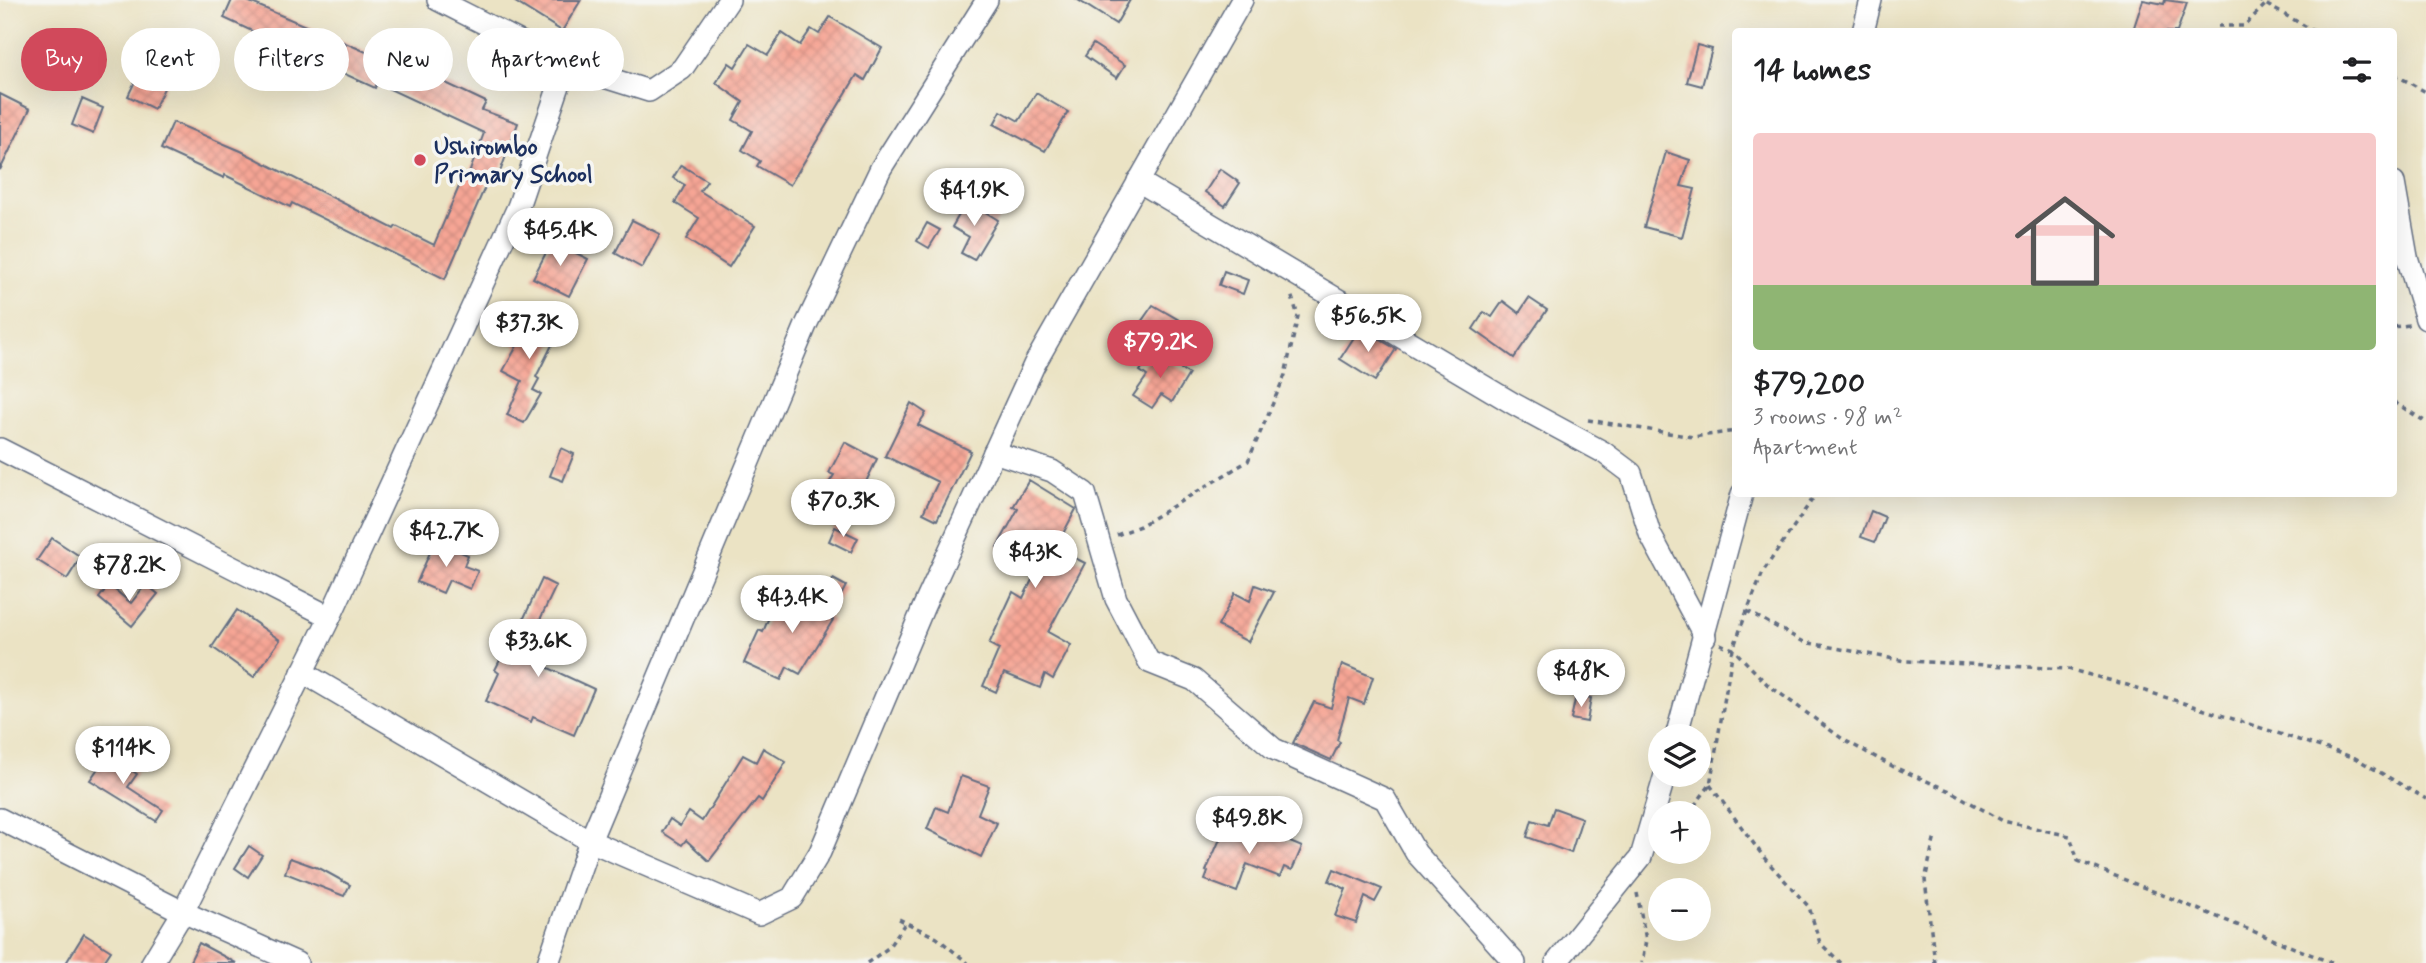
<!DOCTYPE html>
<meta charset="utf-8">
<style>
:root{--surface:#fff;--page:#f6f6f6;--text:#202124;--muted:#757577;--accent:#d1495b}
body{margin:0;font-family:Mynerve,sans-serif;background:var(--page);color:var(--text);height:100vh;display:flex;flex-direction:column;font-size:26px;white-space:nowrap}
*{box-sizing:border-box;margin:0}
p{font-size:23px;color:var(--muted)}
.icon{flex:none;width:38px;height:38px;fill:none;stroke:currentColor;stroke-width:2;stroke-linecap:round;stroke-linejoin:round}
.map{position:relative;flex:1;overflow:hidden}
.sheet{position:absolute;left:1732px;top:28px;width:665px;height:469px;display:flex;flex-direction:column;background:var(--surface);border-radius:7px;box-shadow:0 7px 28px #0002}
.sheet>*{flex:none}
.guide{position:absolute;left:21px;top:28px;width:665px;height:63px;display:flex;gap:14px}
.fabs{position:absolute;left:1648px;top:724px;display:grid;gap:14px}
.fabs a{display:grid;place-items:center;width:63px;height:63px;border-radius:50%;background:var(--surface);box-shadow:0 7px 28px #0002;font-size:35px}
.price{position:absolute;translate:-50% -60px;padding:0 16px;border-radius:24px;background:#fff;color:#222;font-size:23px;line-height:46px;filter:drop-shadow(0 2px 4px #0008)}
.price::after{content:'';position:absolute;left:50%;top:42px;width:21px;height:16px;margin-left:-10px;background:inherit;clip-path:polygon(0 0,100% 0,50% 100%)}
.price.current{background:var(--accent);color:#fff}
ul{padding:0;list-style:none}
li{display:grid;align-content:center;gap:14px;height:371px;padding:0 21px}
li span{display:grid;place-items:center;height:217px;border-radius:7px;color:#555}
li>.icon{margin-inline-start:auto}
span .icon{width:126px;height:126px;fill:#fffc;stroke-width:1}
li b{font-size:30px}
h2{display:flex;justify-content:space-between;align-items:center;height:84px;padding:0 21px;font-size:30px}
.chip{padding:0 24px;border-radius:32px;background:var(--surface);box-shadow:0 7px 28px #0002;font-size:24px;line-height:63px}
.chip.current{background:var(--accent);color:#fff}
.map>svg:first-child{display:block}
.building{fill:url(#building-cross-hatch)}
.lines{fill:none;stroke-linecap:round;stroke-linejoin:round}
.minor-casing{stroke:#646e82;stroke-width:24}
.path{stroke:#646e82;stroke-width:3.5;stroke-dasharray:5 5;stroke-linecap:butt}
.minor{stroke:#fff;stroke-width:21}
.poi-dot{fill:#d1495b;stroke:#f6f6f2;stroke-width:2.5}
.labels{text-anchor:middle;stroke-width:7;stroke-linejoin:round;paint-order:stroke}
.poi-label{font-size:24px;font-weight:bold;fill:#1b2f5e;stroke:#f6f6f2;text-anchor:start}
</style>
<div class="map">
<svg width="2426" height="963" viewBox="0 0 2426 963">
<defs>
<pattern id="building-cross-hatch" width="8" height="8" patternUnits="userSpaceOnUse" patternTransform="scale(1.75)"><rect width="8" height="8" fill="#f6a594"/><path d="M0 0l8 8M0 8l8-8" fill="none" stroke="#d28e82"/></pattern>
</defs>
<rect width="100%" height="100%" fill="#f6f6f2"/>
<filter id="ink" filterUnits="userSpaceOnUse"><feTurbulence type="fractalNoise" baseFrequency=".0143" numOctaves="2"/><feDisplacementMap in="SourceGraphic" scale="14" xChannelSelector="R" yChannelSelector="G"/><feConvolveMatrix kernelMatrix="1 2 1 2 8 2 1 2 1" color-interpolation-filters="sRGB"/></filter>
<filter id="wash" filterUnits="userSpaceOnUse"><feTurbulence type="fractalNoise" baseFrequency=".00686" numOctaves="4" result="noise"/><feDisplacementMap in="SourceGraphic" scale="28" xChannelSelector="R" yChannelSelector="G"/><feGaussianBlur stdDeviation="1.57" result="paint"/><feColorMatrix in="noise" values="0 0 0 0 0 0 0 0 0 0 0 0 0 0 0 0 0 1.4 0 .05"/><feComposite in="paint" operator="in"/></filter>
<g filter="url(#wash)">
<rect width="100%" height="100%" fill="#ebe3c4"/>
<g id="blocks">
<g class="building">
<polygon points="232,0 245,0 413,72 414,68 486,102 482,110 518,123 496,183 488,180 445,279 292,203 290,207 225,175 224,178 161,149 173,122 241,151 394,229 396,226 434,245 464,175 468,176 484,133 377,83 375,88 224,18"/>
<polygon points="512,0 581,0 562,31"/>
<polygon points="1078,0 1130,0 1116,24"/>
<polygon points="2143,0 2164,4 2165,0 2187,3 2177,32 2149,32 2134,27"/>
<polygon points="830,17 882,48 865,80 857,75 790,185 757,166 760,161 742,150 752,131 733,120 743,102 716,83 729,63 735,67 749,44 768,55 782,33 800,45 811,29 819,34"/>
<polygon points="153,44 179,57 154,109 128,96"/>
<polygon points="1093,44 1125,65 1117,78 1085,56"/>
<polygon points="1697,45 1712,49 1702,86 1687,82"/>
<polygon points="1036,93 1068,112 1045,151 994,124 1001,111 1019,121"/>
<polygon points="0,94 30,109 0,170"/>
<polygon points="82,99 103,108 93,134 72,125"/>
<polygon points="1666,152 1690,160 1681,186 1695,189 1682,237 1644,227"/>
<polygon points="681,165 707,181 700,191 755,226 729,267 686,239 699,218 675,203 685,185 673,178"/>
<polygon points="1220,169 1240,183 1225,206 1205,192"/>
<polygon points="966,203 971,203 998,220 974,260 961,253 969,237 952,227"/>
<polygon points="632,220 660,234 642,268 615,253"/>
<polygon points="927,223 940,230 929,248 917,241"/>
<polygon points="552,241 588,259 569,296 533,278"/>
<polygon points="1224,271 1248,280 1243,294 1219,285"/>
<polygon points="1529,298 1547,310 1514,358 1473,329 1484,312 1492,317 1503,301 1519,313"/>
<polygon points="1153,305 1179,320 1164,349 1134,332"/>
<polygon points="528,310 561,327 536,377 539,379 533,390 541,394 524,423 507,415 522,381 503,371 517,346 511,343"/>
<polygon points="1360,328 1396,349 1375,381 1340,359"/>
<polygon points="1153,351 1189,374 1172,402 1161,395 1152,408 1133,396 1147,376 1140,371"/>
<polygon points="911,403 926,413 918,425 971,451 937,520 923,513 938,482 885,456"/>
<polygon points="845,442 877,459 862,490 849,483 839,500 824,491 834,475 829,473"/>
<polygon points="561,448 574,454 563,481 550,476"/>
<polygon points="1029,480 1076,509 1058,543 1066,547 1063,552 1085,563 1048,632 1071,645 1053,679 1045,674 1040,688 1004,673 996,692 983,686 999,649 989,644 1013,592 1023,598 1037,570 997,547 1018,509 1013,507"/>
<polygon points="1871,511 1885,517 1875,542 1861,537"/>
<polygon points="835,527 858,538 851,552 829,541"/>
<polygon points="52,538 81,557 67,579 37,560"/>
<polygon points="435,541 468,555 464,566 478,571 470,589 449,580 443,593 417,582"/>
<polygon points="542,579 556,586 524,653 530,656 529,659 594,689 574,735 533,717 531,722 486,701 499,673 495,670 508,644 511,646"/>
<polygon points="833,579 846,586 829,618 833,620 800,674 787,667 781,680 744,663 759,630 763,632 777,597 816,612"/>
<polygon points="146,584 158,594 132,626 99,598 109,585 131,603"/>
<polygon points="1255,585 1274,592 1248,642 1218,626 1235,593 1250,601"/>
<polygon points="237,610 280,640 254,677 212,647"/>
<polygon points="1342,664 1373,677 1364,704 1349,698 1337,740 1340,742 1331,760 1293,743 1314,702 1331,708"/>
<polygon points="1576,695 1591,698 1587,722 1571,719"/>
<polygon points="763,748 786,762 762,801 758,798 709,861 686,840 682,845 662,832 670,819 680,826 689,812 702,821 743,755 756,762"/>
<polygon points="108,754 137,774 128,787 163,810 156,821 90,780"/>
<polygon points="961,776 989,786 978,814 997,823 981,857 927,829 936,807 948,812"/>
<polygon points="1554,808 1582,818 1571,853 1527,837 1532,820 1548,825"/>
<polygon points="1227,823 1267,839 1269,833 1302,847 1292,870 1284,867 1280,877 1247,864 1237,892 1205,880 1208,872 1206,871"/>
<polygon points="249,846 262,855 248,877 235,868"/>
<polygon points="290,858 321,869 350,885 344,896 285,873"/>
<polygon points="1334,869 1382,889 1375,902 1365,897 1356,923 1335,916 1346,889 1329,881"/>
<polygon points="84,934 111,951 103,963 66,963"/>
<polygon points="199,943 236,963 189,963"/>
</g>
</g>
</g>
<g filter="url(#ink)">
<use href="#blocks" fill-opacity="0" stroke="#646e82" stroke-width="2"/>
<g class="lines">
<g class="minor-casing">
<g id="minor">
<polyline points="438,0 566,65 649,91 682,69 729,0"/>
<polyline points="1863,32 1871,0"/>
<polyline points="1138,181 1514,404 1603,452 1631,473 1650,534 1705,637"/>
<polyline points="2394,183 2407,257 2426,319"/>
<polyline points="0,449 330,617"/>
<polyline points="994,452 1052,471 1085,493 1116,599 1149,662 1194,680 1274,749 1385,799 1416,853 1515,963"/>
<polyline points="302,672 590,841 759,914 792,898 820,852 924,606 1034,365 1242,0"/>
<polyline points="1676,737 1742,494"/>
<polyline points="0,819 183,912 297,963"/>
<polyline points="152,963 183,912 330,617 518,207 566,65"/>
<polyline points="548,963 590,841 806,325 881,168 987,0"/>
<polyline points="1556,963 1641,857 1665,775"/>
</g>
</g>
<g class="path">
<polyline points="2258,0 2316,32"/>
<polyline points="2218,26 2244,26 2270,0"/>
<polyline points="2394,74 2426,92"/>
<polyline points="2394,327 2409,325"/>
<polyline points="2394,402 2426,422"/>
<polyline points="1588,420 1693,437 1736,431"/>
<polyline points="1117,535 1140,526 1248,461 1285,375 1298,316 1291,294"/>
<polyline points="1747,611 1804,642 1905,661 2068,669 2127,685 2355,758 2426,799"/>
<polyline points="1720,644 1733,649 1767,684 1844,740 1894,767 1950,791 2003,821 2070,836 2078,861 2332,963"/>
<polyline points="1710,785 1766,860 1809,907 1820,943 1841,963"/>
<polyline points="1688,814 1710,785 1733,649 1747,611 1764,570 1816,494"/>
<polyline points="1637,893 1646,940 1642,963"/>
<polyline points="899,919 937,938 968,963"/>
<polyline points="867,963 888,948 906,922"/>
<polyline points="1935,963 1925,880 1935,836"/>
</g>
<use href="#minor" class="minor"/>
</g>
</g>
<circle class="poi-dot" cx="420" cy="160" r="7"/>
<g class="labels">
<g class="poi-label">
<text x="434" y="154">Ushirombo<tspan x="434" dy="28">Primary School</tspan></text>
</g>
</g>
</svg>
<div class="fabs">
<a><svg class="icon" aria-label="layers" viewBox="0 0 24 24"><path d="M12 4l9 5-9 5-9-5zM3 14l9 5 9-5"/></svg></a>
<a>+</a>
<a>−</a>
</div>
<b class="price" style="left:974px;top:228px">$41.9K</b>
<b class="price" style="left:560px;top:268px">$45.4K</b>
<b class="price" style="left:1368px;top:354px">$56.5K</b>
<b class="price" style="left:529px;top:361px">$37.3K</b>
<b class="price current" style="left:1160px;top:380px">$79.2K</b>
<b class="price" style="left:843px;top:539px">$70.3K</b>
<b class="price" style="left:446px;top:569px">$42.7K</b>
<b class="price" style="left:1035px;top:590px">$43K</b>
<b class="price" style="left:129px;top:603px">$78.2K</b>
<b class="price" style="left:792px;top:635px">$43.4K</b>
<b class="price" style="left:538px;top:679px">$33.6K</b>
<b class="price" style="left:1581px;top:709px">$48K</b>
<b class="price" style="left:123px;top:786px">$114K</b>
<b class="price" style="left:1249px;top:856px">$49.8K</b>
<div class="guide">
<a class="chip current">Buy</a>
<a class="chip">Rent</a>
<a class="chip">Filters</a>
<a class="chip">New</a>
<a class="chip">Apartment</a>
</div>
<section class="sheet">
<h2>14 homes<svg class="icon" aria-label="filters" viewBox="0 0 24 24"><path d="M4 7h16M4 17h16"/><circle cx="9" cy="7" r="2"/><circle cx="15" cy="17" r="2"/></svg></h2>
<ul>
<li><span style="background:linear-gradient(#f6c9c9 70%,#8fb573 0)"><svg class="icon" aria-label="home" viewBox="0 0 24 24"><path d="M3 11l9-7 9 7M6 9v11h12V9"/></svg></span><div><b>$79,200</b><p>3 rooms · 98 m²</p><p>Apartment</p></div></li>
</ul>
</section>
</div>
